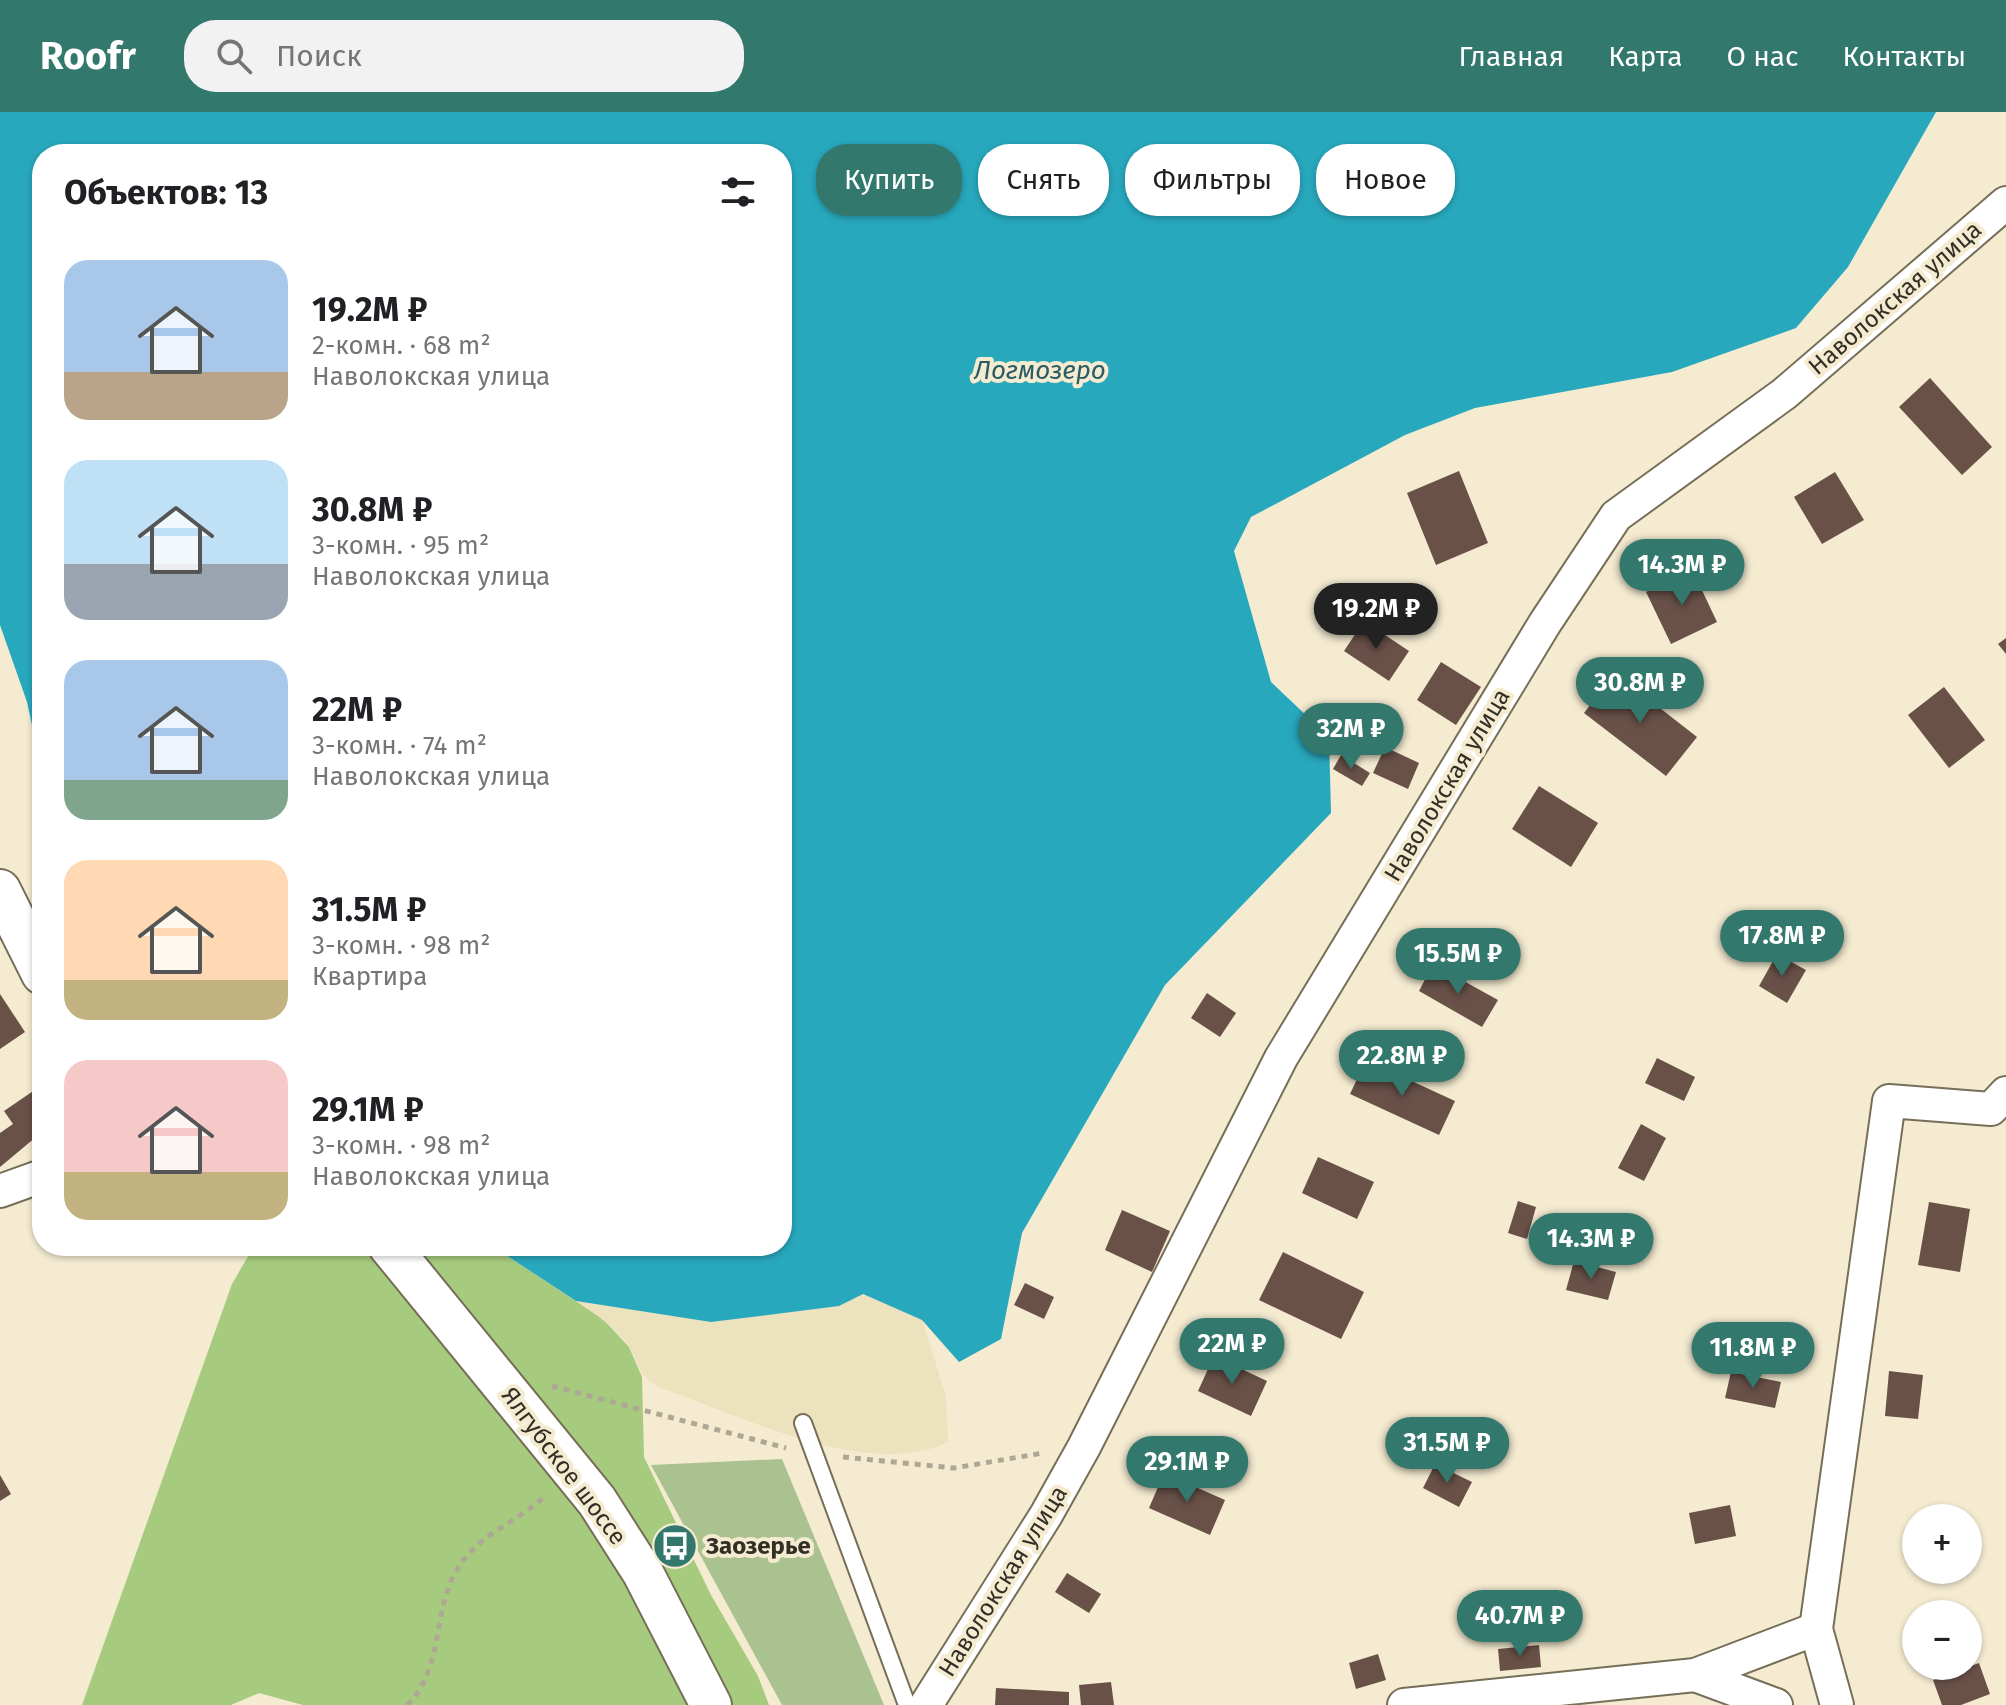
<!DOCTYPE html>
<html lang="ru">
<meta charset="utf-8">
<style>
:root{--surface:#fff;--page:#f2f2f2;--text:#202124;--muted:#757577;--accent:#33786c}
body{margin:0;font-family:"Fira Sans",sans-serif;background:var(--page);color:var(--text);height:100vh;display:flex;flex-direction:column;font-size:30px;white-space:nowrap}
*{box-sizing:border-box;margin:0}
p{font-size:26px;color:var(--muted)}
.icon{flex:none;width:44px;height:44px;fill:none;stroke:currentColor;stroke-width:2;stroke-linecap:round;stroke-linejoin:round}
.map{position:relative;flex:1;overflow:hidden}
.sheet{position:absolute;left:32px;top:32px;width:760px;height:1112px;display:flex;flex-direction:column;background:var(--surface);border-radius:32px;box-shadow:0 2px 6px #0004}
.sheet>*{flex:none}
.guide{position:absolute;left:816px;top:32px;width:760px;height:72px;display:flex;gap:16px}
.fabs{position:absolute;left:1902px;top:1392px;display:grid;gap:16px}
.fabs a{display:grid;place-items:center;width:80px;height:80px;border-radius:50%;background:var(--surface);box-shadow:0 2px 6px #0004;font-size:40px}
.price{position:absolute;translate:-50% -68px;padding:0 18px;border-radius:28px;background:var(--accent);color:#fff;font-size:26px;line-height:52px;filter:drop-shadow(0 2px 4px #0008)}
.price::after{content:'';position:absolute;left:50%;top:48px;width:24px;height:18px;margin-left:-12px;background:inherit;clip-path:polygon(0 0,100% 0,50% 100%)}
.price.on{background:#222;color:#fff}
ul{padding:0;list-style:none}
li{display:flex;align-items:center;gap:24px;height:200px;padding:0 32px}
li span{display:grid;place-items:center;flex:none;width:224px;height:160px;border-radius:24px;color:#555}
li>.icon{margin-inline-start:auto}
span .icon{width:96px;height:96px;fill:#fffc;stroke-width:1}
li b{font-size:34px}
h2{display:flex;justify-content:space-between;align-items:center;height:96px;padding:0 32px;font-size:34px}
.pill{padding:0 28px;border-radius:32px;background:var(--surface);box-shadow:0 2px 6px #0004;font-size:28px;line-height:72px}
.pill.on{background:var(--accent);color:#fff}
header{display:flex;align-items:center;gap:48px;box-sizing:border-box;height:112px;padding:0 40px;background:var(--accent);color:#fff}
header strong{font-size:38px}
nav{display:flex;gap:44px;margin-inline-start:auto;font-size:28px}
.search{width:560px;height:72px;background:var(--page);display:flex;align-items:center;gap:20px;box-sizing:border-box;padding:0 28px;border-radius:32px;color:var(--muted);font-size:30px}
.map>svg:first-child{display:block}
.green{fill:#a9c28f}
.forest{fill:#a6ca7e}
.sand{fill:#ece2bd}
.water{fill:#28a8bd}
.building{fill:#695148}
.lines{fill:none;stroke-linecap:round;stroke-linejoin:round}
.service-casing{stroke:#766e57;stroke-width:20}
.minor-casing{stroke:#766e57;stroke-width:36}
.tertiary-casing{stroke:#766e57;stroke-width:44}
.path{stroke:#aea793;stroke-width:5;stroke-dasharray:6 6;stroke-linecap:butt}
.service{stroke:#fff;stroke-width:16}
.minor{stroke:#fff;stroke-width:32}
.tertiary{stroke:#fff;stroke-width:40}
.labels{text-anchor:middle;stroke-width:8;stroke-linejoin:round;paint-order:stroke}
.street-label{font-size:24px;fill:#322f25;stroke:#f4ebd1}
.poi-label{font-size:24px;font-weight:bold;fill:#322f25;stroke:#f4ebd1;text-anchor:start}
.water-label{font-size:26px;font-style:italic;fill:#2a5c66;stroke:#f4ebd1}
</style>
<header>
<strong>Roofr</strong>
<div class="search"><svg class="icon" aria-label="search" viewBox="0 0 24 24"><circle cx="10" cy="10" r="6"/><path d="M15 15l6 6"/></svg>Поиск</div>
<nav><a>Главная</a><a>Карта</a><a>О нас</a><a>Контакты</a></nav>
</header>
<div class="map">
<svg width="2006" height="1593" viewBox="0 0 2006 1593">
<rect width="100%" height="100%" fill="#f4ebd1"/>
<polygon class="green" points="782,1347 884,1593 782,1593 651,1353"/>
<polygon class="forest" points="254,1134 492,1134 603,1207 629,1235 642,1265 644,1345 711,1483 758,1564 769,1593 303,1593 259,1581 231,1593 82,1593 232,1172"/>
<path class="sand" d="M 862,1182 L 922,1208 L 946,1284 L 948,1330 C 867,1369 738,1302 658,1275 C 637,1262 641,1254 629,1235 C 616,1215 595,1202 576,1189 L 711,1210 L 839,1194 Z"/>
<polygon class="water" points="0,0 1936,0 1848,155 1796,216 1672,260 1475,296 1405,323 1251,405 1234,439 1271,570 1329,625 1331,701 1165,873 1022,1121 1001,1227 959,1250 922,1208 863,1182 839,1194 711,1210 576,1189 492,1134 782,1134 782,42 42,42 42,659 27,590 0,513"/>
<g class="building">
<polygon points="1930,266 1992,335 1962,363 1899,295"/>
<polygon points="1459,359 1488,431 1436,453 1407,381"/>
<polygon points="1835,360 1864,408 1822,432 1794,385"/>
<polygon points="1692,457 1717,510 1671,532 1646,480"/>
<polygon points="1364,509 1409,539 1389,569 1344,539"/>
<polygon points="2006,526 2006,542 1998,532"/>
<polygon points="1441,550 1481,575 1456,613 1417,588"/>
<polygon points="1615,561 1697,625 1666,664 1584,601"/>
<polygon points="1944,575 1985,628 1949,656 1908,603"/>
<polygon points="1385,635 1419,651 1408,677 1373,661"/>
<polygon points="1341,643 1370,661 1362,674 1333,657"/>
<polygon points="1539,674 1598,711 1571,755 1512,717"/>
<polygon points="1777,842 1806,858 1787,891 1759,874"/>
<polygon points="1433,852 1498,888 1482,915 1419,879"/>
<polygon points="1207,881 1236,901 1220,925 1191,906"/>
<polygon points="0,882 25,920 0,937"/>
<polygon points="1657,946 1695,965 1684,989 1645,971"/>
<polygon points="1366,948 1455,989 1439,1023 1350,982"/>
<polygon points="42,973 42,1020 0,1055 0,1021 13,1012 4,999"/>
<polygon points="1641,1012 1666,1026 1644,1069 1618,1056"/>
<polygon points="1318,1045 1374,1070 1357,1107 1302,1081"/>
<polygon points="1518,1089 1536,1095 1527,1127 1508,1121"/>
<polygon points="1929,1090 1970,1097 1960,1160 1918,1153"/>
<polygon points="1122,1098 1170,1119 1152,1160 1105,1138"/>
<polygon points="1283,1140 1364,1180 1341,1227 1259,1188"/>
<polygon points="1574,1149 1616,1160 1608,1188 1566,1178"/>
<polygon points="1025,1171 1054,1185 1044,1207 1014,1193"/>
<polygon points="1214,1244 1267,1269 1251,1304 1198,1279"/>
<polygon points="1889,1259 1923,1263 1918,1307 1885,1304"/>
<polygon points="1731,1260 1781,1270 1775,1296 1725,1286"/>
<polygon points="1435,1352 1472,1370 1459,1395 1423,1376"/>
<polygon points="1164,1361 1225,1388 1210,1423 1149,1396"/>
<polygon points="0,1363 11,1382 0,1389"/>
<polygon points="1730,1393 1736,1424 1695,1432 1689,1401"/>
<polygon points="1067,1461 1101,1482 1089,1501 1055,1480"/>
<polygon points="1539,1533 1541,1555 1500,1559 1498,1537"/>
<polygon points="1378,1542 1386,1568 1356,1577 1349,1551"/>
<polygon points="1979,1551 1990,1582 1961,1593 1942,1593 1933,1568"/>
<polygon points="1111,1570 1114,1593 1081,1593 1079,1573"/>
<polygon points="996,1576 1069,1580 1069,1593 995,1593"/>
</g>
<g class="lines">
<g class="service-casing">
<polyline id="service" points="803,1311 907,1593"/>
</g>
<g class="minor-casing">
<g id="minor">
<polyline points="0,1079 42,1064"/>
<polyline points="1695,1563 1776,1593"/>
<polyline points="926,1593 1046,1403 1084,1335 1281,946 1545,511 1616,404 1784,282 2006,91"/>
<polyline points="1404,1593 1695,1563 1816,1517"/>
<polyline points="1837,1593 1816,1517 1889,989 1991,997 2006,981"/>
</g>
</g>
<g class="tertiary-casing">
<g id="tertiary">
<polyline points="0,778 42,862"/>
<polyline points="389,1134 597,1389 643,1461 711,1593"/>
</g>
</g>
<g class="path">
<polyline points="552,1274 786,1336"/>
<polyline points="843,1345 954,1356 1043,1341"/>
<path d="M 407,1593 C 447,1554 430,1493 462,1450 C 483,1421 520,1408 545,1384"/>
</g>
<use href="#service" class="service"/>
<use href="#minor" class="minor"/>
<use href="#tertiary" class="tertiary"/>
</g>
<defs>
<g id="bus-disc" transform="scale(2.3)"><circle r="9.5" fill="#33786c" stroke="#f4ebd1"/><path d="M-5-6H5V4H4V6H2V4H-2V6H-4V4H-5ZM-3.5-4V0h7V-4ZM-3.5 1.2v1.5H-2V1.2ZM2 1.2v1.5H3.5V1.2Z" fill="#fff"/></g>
</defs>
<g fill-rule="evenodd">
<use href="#bus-disc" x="675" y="1434"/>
</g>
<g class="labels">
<g class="street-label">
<text transform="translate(1895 186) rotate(-41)" y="8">Наволокская улица</text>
<text transform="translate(1447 673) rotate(-59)" y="8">Наволокская улица</text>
<text transform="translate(564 1354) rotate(53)" y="8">Ялгубское шоссе</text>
<text transform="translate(1003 1469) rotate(-58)" y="8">Наволокская улица</text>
</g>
<g class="poi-label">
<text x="706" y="1442">Заозерье</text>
</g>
<g class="water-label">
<text x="1040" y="267">Логмозеро</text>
</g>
</g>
</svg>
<div class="fabs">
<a>+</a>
<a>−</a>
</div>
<b class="price" style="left:1682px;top:495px">14.3M ₽</b>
<b class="price on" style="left:1376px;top:539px">19.2M ₽</b>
<b class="price" style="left:1640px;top:613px">30.8M ₽</b>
<b class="price" style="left:1351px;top:659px">32M ₽</b>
<b class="price" style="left:1782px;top:866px">17.8M ₽</b>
<b class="price" style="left:1458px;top:884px">15.5M ₽</b>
<b class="price" style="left:1402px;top:986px">22.8M ₽</b>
<b class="price" style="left:1591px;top:1169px">14.3M ₽</b>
<b class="price" style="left:1232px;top:1274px">22M ₽</b>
<b class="price" style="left:1753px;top:1278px">11.8M ₽</b>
<b class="price" style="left:1447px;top:1373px">31.5M ₽</b>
<b class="price" style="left:1187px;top:1392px">29.1M ₽</b>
<b class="price" style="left:1520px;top:1546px">40.7M ₽</b>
<div class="guide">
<a class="pill on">Купить</a>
<a class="pill">Снять</a>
<a class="pill">Фильтры</a>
<a class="pill">Новое</a>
</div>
<section class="sheet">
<h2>Объектов: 13<svg class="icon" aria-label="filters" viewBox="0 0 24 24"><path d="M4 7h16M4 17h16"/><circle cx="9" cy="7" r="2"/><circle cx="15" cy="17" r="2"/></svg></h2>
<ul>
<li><span style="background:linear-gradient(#a9c7e8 70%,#b9a48a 0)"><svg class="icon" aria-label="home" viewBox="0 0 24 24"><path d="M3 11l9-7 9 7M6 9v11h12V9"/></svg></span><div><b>19.2M ₽</b><p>2-комн. · 68 m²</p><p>Наволокская улица</p></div></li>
<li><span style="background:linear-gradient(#bfe0f5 65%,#9aa5b1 0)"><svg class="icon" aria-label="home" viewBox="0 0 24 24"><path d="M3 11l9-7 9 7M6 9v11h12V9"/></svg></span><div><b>30.8M ₽</b><p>3-комн. · 95 m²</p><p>Наволокская улица</p></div></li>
<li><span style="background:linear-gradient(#a9c7e8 75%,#7fa58c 0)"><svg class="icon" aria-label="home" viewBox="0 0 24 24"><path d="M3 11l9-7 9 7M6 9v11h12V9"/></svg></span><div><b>22M ₽</b><p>3-комн. · 74 m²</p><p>Наволокская улица</p></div></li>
<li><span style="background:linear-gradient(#ffd9b3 75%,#c2b280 0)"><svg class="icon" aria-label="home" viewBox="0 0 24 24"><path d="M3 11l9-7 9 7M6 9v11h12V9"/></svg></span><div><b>31.5M ₽</b><p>3-комн. · 98 m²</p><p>Квартира</p></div></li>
<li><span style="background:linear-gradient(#f6c9c9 70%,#c2b280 0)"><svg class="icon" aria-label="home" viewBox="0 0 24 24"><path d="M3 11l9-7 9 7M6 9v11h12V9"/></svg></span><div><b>29.1M ₽</b><p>3-комн. · 98 m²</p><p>Наволокская улица</p></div></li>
</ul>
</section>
</div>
